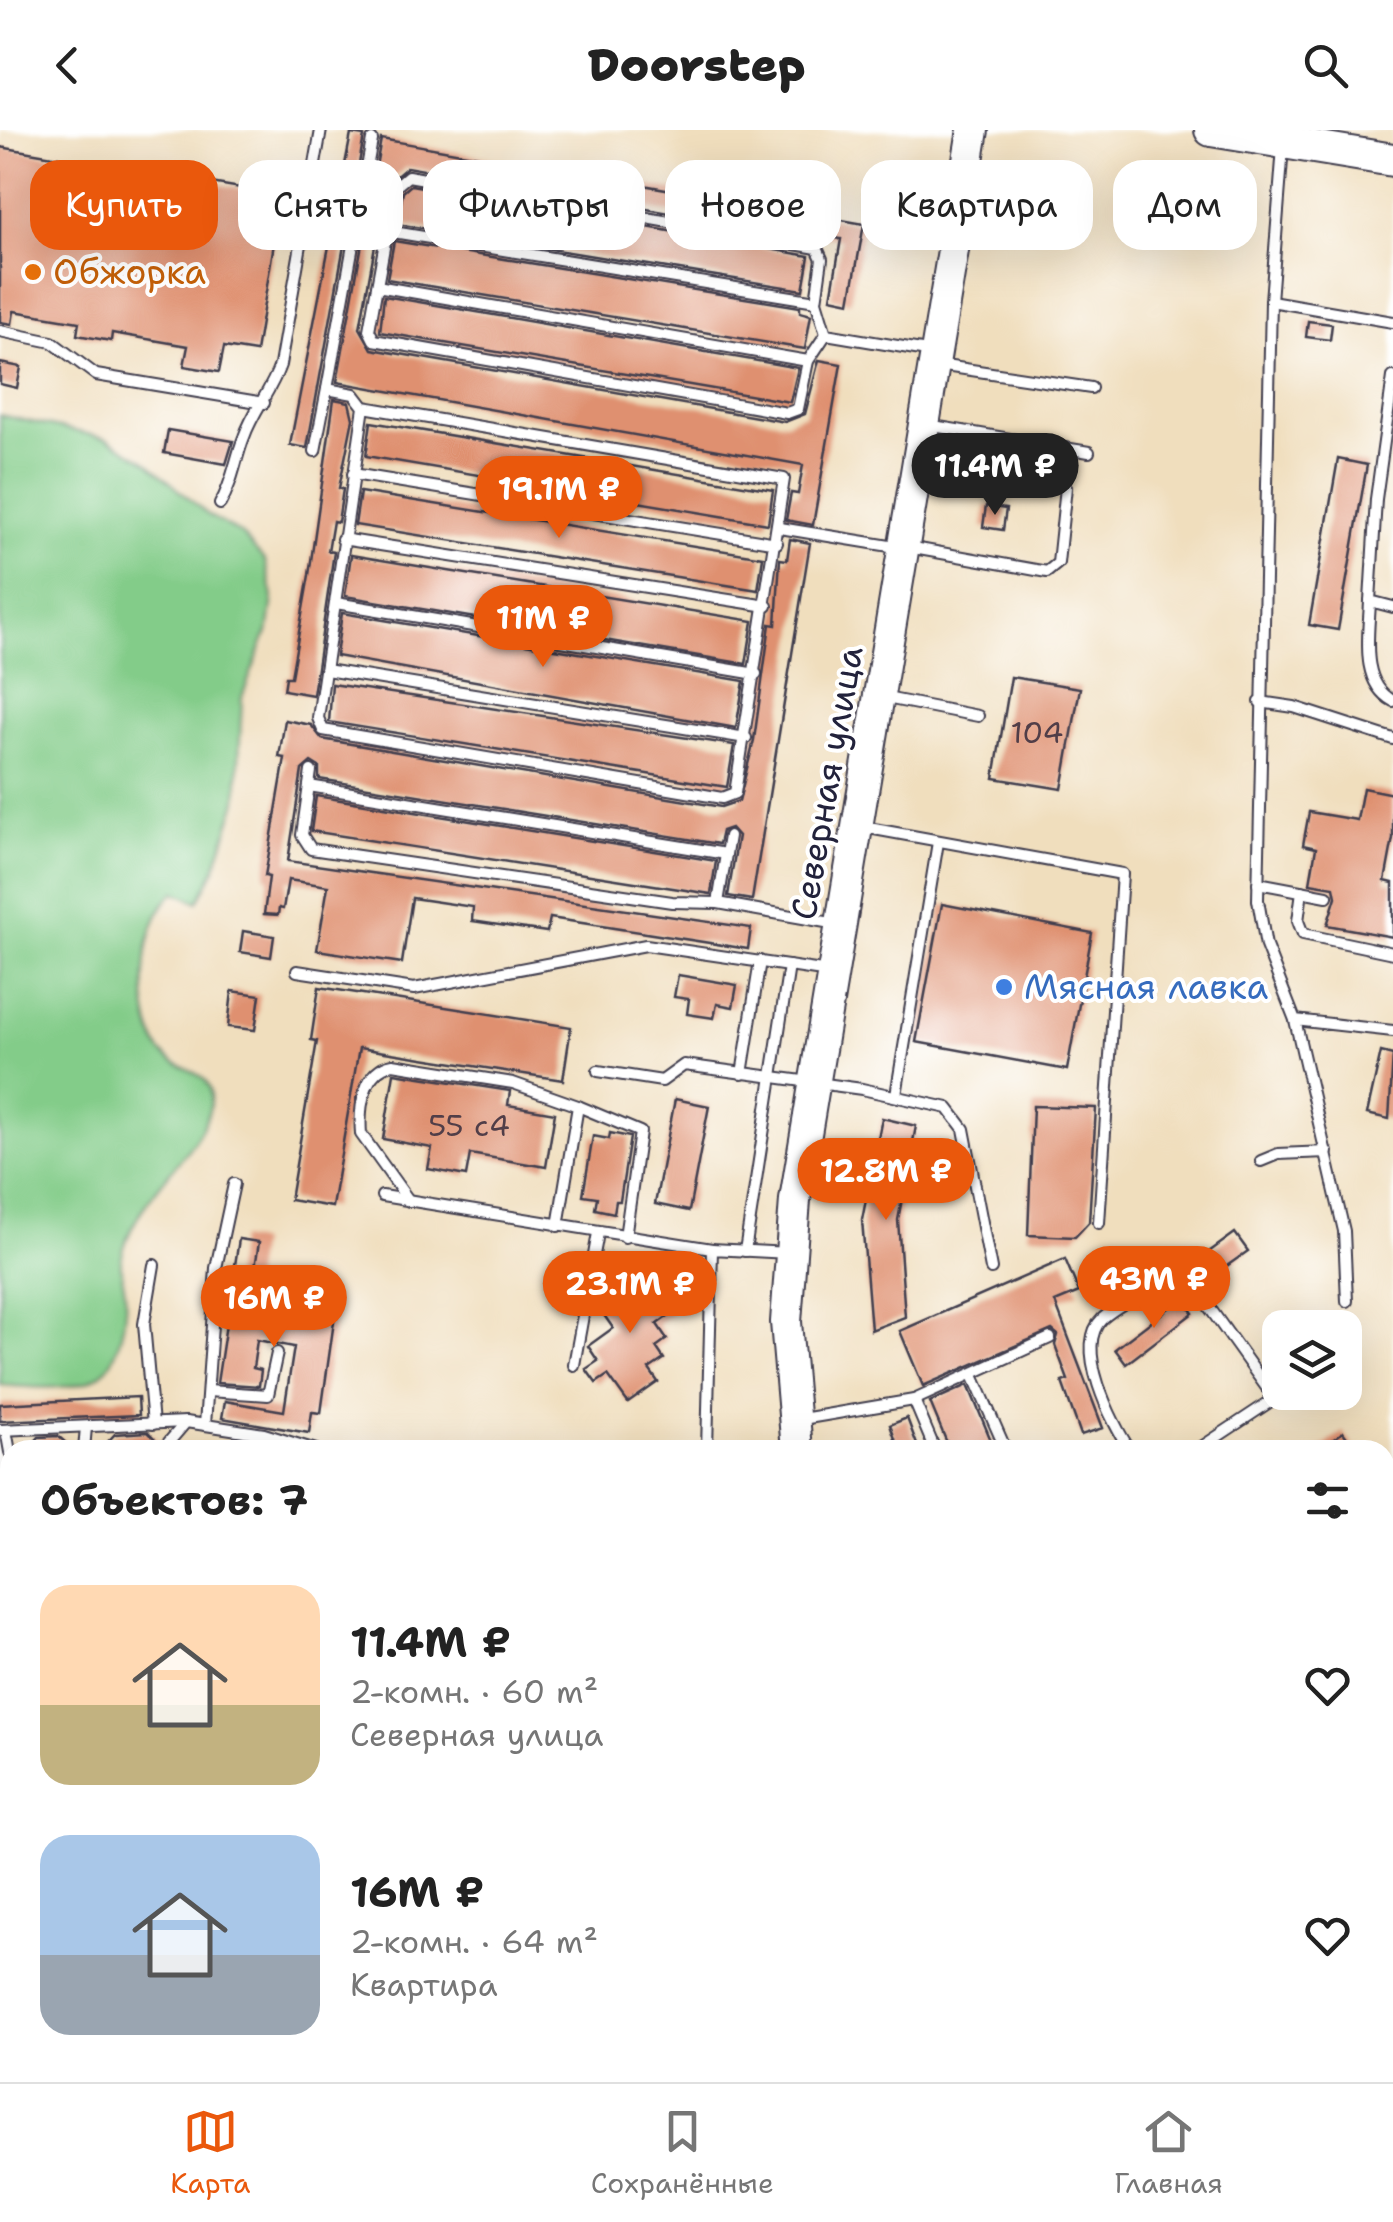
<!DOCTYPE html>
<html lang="ru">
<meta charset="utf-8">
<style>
:root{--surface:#fff;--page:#f6f6f6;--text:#222;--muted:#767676;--line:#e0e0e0;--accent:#ea580c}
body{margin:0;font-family:"Shantell Sans",sans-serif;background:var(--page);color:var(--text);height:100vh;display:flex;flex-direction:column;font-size:38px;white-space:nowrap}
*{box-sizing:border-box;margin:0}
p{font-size:32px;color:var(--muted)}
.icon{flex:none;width:55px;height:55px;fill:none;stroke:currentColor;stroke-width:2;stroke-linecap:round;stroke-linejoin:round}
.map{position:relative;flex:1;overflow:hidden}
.sheet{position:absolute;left:0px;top:1310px;width:1395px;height:642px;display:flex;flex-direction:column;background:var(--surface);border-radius:30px 30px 0 0;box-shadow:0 10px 40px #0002}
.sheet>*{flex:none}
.top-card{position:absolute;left:30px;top:30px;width:1335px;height:90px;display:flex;gap:20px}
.controls{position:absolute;left:1262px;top:1180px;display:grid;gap:20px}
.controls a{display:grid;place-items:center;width:100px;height:100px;border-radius:20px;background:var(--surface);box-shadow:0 10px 40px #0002;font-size:50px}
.price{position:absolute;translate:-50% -85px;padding:0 22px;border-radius:35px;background:var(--accent);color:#fff;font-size:32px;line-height:65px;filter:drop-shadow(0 2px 5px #0008)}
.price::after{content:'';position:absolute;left:50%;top:60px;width:30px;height:22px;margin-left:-15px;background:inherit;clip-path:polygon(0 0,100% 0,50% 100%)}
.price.on{background:#222;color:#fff}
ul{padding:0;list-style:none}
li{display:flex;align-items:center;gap:30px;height:250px;padding:0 40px}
li span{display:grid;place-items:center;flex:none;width:280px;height:200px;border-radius:30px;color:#555}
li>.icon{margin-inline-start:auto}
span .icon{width:120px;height:120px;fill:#fffc;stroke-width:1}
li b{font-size:42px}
h2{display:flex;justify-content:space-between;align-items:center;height:120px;padding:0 40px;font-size:42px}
.tag{padding:0 35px;border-radius:30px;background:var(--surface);box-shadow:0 10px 40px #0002;font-size:35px;line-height:90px}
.tag.on{background:var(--accent);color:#fff}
header{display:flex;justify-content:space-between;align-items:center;height:130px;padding:0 40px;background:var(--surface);font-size:45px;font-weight:800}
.tab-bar{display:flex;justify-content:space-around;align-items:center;height:140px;border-top:2px solid var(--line);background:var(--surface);font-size:28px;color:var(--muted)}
.tab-bar a{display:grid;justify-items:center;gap:5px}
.tab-bar .on{color:var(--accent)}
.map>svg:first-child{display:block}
.green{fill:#83cc89;stroke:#527762;stroke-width:2.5}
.building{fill:#df906f}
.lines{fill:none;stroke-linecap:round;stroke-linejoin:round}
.lane-casing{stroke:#413e4e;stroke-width:14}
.secondary-casing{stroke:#413e4e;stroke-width:34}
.primary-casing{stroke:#413e4e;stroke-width:36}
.lane{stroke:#fff;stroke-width:10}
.secondary{stroke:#fff;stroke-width:30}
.primary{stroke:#fff;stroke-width:32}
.rail{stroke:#22223b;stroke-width:5;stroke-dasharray:15 8;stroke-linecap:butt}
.food-dot{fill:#e8710a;stroke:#fff;stroke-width:4}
.shop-dot{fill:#3f7fe0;stroke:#fff;stroke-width:4}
.labels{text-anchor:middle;stroke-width:8;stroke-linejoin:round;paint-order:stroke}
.number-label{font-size:30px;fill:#513e48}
.food-label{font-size:35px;fill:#c56008;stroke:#fff;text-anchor:start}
.street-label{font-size:35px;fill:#22223b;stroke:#fff}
.shop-label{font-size:35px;fill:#366cbe;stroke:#fff;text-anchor:start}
</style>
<header><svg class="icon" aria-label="back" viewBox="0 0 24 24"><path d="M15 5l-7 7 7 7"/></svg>Doorstep<svg class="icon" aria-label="search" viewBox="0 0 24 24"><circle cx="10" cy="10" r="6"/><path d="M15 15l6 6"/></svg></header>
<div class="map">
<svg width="1393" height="1952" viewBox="0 0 1393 1952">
<rect width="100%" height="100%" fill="#fff"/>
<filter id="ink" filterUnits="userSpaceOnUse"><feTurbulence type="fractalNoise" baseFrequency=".01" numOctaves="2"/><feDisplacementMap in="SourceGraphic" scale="20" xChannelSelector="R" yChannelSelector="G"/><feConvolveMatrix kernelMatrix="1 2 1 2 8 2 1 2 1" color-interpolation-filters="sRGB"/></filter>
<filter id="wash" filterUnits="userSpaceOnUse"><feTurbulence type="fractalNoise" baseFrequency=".0048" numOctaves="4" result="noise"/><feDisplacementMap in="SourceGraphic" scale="40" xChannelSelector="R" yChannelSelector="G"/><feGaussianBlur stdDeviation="2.25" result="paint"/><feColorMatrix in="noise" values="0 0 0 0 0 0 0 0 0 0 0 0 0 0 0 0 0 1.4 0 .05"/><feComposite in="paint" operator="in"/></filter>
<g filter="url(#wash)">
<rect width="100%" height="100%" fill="#f0debd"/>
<g class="green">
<path d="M 0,285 L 106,308 L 146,331 L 208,385 L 240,403 L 265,431 L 273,467 L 269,497 L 242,567 L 237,671 L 215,739 L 198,772 L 175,762 C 139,791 137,880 159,918 C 173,942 210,937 211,966 C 212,1017 131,1064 121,1131 C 120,1142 124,1151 125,1162 C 127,1184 120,1225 104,1241 C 81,1264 29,1257 0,1255 Z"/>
<polygon points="10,1585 10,1732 0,1725 0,1587"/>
</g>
<g id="blocks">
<g class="building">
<polygon points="351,4 364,6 307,318 290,315"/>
<polygon points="381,9 740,72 741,67 776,73 775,78 864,94 850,172 831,168 841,109 813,104 812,108 407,37 386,55 360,198 372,219 785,292 805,284 819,230 841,234 813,395 786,390 791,363 798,364 803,335 337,252"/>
<polygon points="0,17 282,65 256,222 224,217 219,242 184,236 188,216 112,203 111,211 77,205 79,192 14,181 12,194 0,192"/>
<polygon points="411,55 809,126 803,160 397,94 403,62"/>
<polygon points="394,111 800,177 800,182 811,185 805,219 387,149"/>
<polygon points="384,166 798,238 790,272 380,202"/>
<polygon points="1308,191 1332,194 1330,210 1306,207"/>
<polygon points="0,233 21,237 17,258 0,254"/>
<polygon points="334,269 349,272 353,289 339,358 343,359 338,392 333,391 328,421 334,422 313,565 284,560 286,547 291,547 309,445"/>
<polygon points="371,292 773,360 768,394 366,326"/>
<polygon points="168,300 233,311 226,334 164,323"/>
<polygon points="1338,329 1367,335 1338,500 1309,495"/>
<polygon points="360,362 763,427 758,460 355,395"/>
<polygon points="986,376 1006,379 1003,400 983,397"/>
<polygon points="790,409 810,413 752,770 728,766 738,706 731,698 722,701 719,714 319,649 319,637 311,632 302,640 288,731 751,798 748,819 550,788 547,802 472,791 473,777 412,768 402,833 317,820 328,756 288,750 283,779 279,778 278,785 264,784 269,747 265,746 285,628 279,627 285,590 311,595 322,609 721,677 739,671 754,610 770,494 776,495 780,429 787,430"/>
<polygon points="351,425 753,491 746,534 345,466"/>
<polygon points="342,483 744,551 736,598 336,526"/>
<polygon points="1011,547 1080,558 1062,659 994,648"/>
<polygon points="332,554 734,615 727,657 329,592"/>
<polygon points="1363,658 1393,664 1393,708 1385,751 1393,753 1393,807 1327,795 1336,767 1334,757 1310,753 1316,718 1303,715 1309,682 1357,690"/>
<polygon points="316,666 716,731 711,764 311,701"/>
<polygon points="942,774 1092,803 1067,940 916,912"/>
<polygon points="243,801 274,806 271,827 240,822"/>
<polygon points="678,845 737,855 733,877 717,874 714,888 687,884 689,869 674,867"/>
<polygon points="319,857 571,897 563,950 359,918 332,1077 290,1070 317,911 311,910"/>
<polygon points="232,861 260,865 255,900 228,897"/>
<polygon points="1381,922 1393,925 1389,989 1367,984"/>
<polygon points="394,943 510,961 508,975 555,983 546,1037 470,1024 466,1046 428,1039 432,1018 383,1009"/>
<polygon points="675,969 709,976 689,1081 655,1074"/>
<polygon points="1033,976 1096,978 1089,1092 1075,1107 1028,1105"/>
<polygon points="882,988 916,996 898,1090 905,1187 871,1200 862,1090"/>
<polygon points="610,1003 630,1007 620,1071 616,1071 614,1083 595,1079 597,1067 583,1065 593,1006 609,1009"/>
<polygon points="1235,1103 1248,1121 1197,1157 1184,1140"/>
<polygon points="239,1109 259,1112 250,1169 335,1184 321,1283 312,1282 309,1303 222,1288 225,1271 284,1281 294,1217 257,1210 253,1238 261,1240 259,1256 217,1253"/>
<polygon points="1065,1129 1079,1162 1055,1172 1103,1298 1081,1305 1062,1252 1068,1250 1055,1215 1058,1205 1052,1200 923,1256 900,1201"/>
<polygon points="639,1139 671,1184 657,1194 667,1209 656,1217 664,1229 649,1239 658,1252 628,1273 608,1245 596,1253 586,1239 598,1231 588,1216 613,1198 594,1171"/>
<polygon points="1182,1168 1193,1183 1126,1234 1115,1219"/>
<polygon points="968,1255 995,1320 950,1320 930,1272"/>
<polygon points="138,1267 139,1285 0,1291 0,1274"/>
<polygon points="907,1288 919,1320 899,1320 890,1295"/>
<polygon points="148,1302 158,1312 153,1320 100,1320 115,1304"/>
<polygon points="1343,1302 1356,1320 1319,1320"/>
<polygon points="58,1306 74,1320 27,1320 39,1307"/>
</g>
</g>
</g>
<g filter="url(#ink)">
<use href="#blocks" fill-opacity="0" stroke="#413e4e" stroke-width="2.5"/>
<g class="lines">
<g class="lane-casing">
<g id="lane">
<polyline points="1283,17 1271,171 1258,770 1266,816 1295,890 1393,901"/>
<polygon points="408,46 817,118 822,129 816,171 826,204 808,231 798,279 787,283 374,210 369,200 395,57"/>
<polyline points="387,101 816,171"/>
<polyline points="377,156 808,231"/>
<polyline points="1271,171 1393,192"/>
<polyline points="0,201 52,212 96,245 264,273"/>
<polyline points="826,204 933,222"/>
<polyline points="938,235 1091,258"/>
<polyline points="1393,247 1376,369 1370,471 1393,477"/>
<polyline points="327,259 372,10"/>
<polyline points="927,295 1089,322"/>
<polyline points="315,321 327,259 354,264 364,277 784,349 735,663 722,668 323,600 318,588 364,277"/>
<polyline points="353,344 777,413"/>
<path d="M 220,374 C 233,352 235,330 244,307 C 253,281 271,261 280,235 L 321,0"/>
<polyline points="780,398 902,418"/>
<polyline points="342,409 767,476"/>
<polyline points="908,417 1047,442 1058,433 1066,357 921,331"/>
<path d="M 1370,471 C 1369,504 1359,552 1393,571"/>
<polyline points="336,473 756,544"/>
<polyline points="326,540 746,608"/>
<polyline points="881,567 978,586"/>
<polyline points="1260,572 1294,577 1393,609"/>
<polyline points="311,641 302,705 311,719 672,772 718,773 837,794"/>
<polyline points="309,656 726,724"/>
<polyline points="863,697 1122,744 1099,1093"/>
<polyline points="1258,753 1327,766"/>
<polyline points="1302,761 1298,791 1303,804 1393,823"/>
<polyline points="718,773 729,706"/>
<polyline points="297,841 414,859 646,815 829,842"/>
<polyline points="1295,890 1344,1101 1347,1171"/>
<polyline points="598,941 662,951 684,935 862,959 948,978 964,999 991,1139"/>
<polyline points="742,944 760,831"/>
<polyline points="896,965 938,712"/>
<polyline points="578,976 640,1002 625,1107"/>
<polyline points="1261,1031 1278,1024 1327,1022"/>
<polyline points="382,1066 712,1119"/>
<path d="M 409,1071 L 361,1004 C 359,978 363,939 393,934 L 513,953 L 578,976 L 558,1096"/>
<polyline points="745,1121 789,836"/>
<polyline points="574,1235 598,1103"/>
<polyline points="973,1245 1006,1320"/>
<polyline points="208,1261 268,1265 277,1223"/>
<polyline points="914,1270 935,1320"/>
<polyline points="796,1290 914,1270 1050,1208"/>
<polyline points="153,1294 144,1194 154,1135"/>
<polyline points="205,1295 216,1138 234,1054"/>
<polyline points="0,1300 186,1292"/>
<polyline points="6,1300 10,1322"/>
<polyline points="84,1320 86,1297"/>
<polyline points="162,1320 186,1292 264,1304 316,1320"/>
<polyline points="707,1320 712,1119 789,1123"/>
<path d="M 1130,1320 C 1112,1293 1073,1217 1102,1189 C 1115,1177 1134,1168 1149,1158"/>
<polyline points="1197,1320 1268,1273 1272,1265 1209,1177"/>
<polyline points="0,1389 10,1398"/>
<polyline points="0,1463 10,1472"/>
<polyline points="1346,1942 1352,1952"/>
<polyline points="477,1952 486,1942"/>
<polyline points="680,1952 693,1942"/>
<polyline points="910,1952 924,1942"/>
<polyline points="1068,1952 1081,1942"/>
</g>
</g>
<g class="secondary-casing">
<g id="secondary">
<polyline points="797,1320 786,1192 795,1070 973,0"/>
<polyline points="1161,1942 1168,1952"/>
</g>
</g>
<g class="primary-casing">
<polyline id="primary" points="1211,0 1393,30"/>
</g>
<use href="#lane" class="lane"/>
<use href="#secondary" class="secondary"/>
<use href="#primary" class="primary"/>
<g class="rail">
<polyline points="0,1774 10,1782"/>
<polyline points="188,1942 198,1952"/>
<polyline points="465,1942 487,1952"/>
</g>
</g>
</g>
<circle class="food-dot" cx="33" cy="142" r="10"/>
<circle class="shop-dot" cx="1004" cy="857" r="10"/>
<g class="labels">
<g class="number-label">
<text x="1037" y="613">104</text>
<text x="469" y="1006">55 с4</text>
</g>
<g class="food-label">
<text x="53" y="154">Обжорка</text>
</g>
<g class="street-label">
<text transform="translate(827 653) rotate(-80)" y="12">Северная улица</text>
</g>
<g class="shop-label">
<text x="1024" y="869">Мясная лавка</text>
</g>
</g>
</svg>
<div class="controls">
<a><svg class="icon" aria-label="layers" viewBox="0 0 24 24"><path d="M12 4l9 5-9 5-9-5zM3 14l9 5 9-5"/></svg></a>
</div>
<b class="price on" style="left:995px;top:388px">11.4M ₽</b>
<b class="price" style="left:559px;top:411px">19.1M ₽</b>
<b class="price" style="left:543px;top:540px">11M ₽</b>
<b class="price" style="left:886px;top:1093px">12.8M ₽</b>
<b class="price" style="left:1154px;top:1201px">43M ₽</b>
<b class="price" style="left:630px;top:1206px">23.1M ₽</b>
<b class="price" style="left:274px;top:1220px">16M ₽</b>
<div class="top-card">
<a class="tag on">Купить</a>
<a class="tag">Снять</a>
<a class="tag">Фильтры</a>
<a class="tag">Новое</a>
<a class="tag">Квартира</a>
<a class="tag">Дом</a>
</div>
<section class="sheet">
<h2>Объектов: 7<svg class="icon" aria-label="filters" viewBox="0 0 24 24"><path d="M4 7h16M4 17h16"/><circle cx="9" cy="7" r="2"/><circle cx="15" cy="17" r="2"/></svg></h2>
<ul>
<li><span style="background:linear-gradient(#ffd9b3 60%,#c2b280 0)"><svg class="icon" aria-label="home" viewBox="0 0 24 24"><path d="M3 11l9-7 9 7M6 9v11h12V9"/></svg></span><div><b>11.4M ₽</b><p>2-комн. · 60 m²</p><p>Северная улица</p></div><svg class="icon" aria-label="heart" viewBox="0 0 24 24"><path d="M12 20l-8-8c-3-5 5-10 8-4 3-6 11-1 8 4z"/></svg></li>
<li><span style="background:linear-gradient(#a9c7e8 60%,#9aa5b1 0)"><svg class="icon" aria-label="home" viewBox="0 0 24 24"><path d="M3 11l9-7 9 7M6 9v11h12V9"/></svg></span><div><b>16M ₽</b><p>2-комн. · 64 m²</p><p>Квартира</p></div><svg class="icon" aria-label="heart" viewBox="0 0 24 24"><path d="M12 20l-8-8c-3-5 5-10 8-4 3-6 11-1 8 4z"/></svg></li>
</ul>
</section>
</div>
<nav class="tab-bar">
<a class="on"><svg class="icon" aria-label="map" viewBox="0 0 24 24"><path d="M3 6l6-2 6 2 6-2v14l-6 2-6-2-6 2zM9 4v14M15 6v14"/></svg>Карта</a>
<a><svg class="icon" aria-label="saved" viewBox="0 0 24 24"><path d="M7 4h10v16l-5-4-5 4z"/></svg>Сохранённые</a>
<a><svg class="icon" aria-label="home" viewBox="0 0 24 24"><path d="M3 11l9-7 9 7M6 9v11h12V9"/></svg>Главная</a>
</nav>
